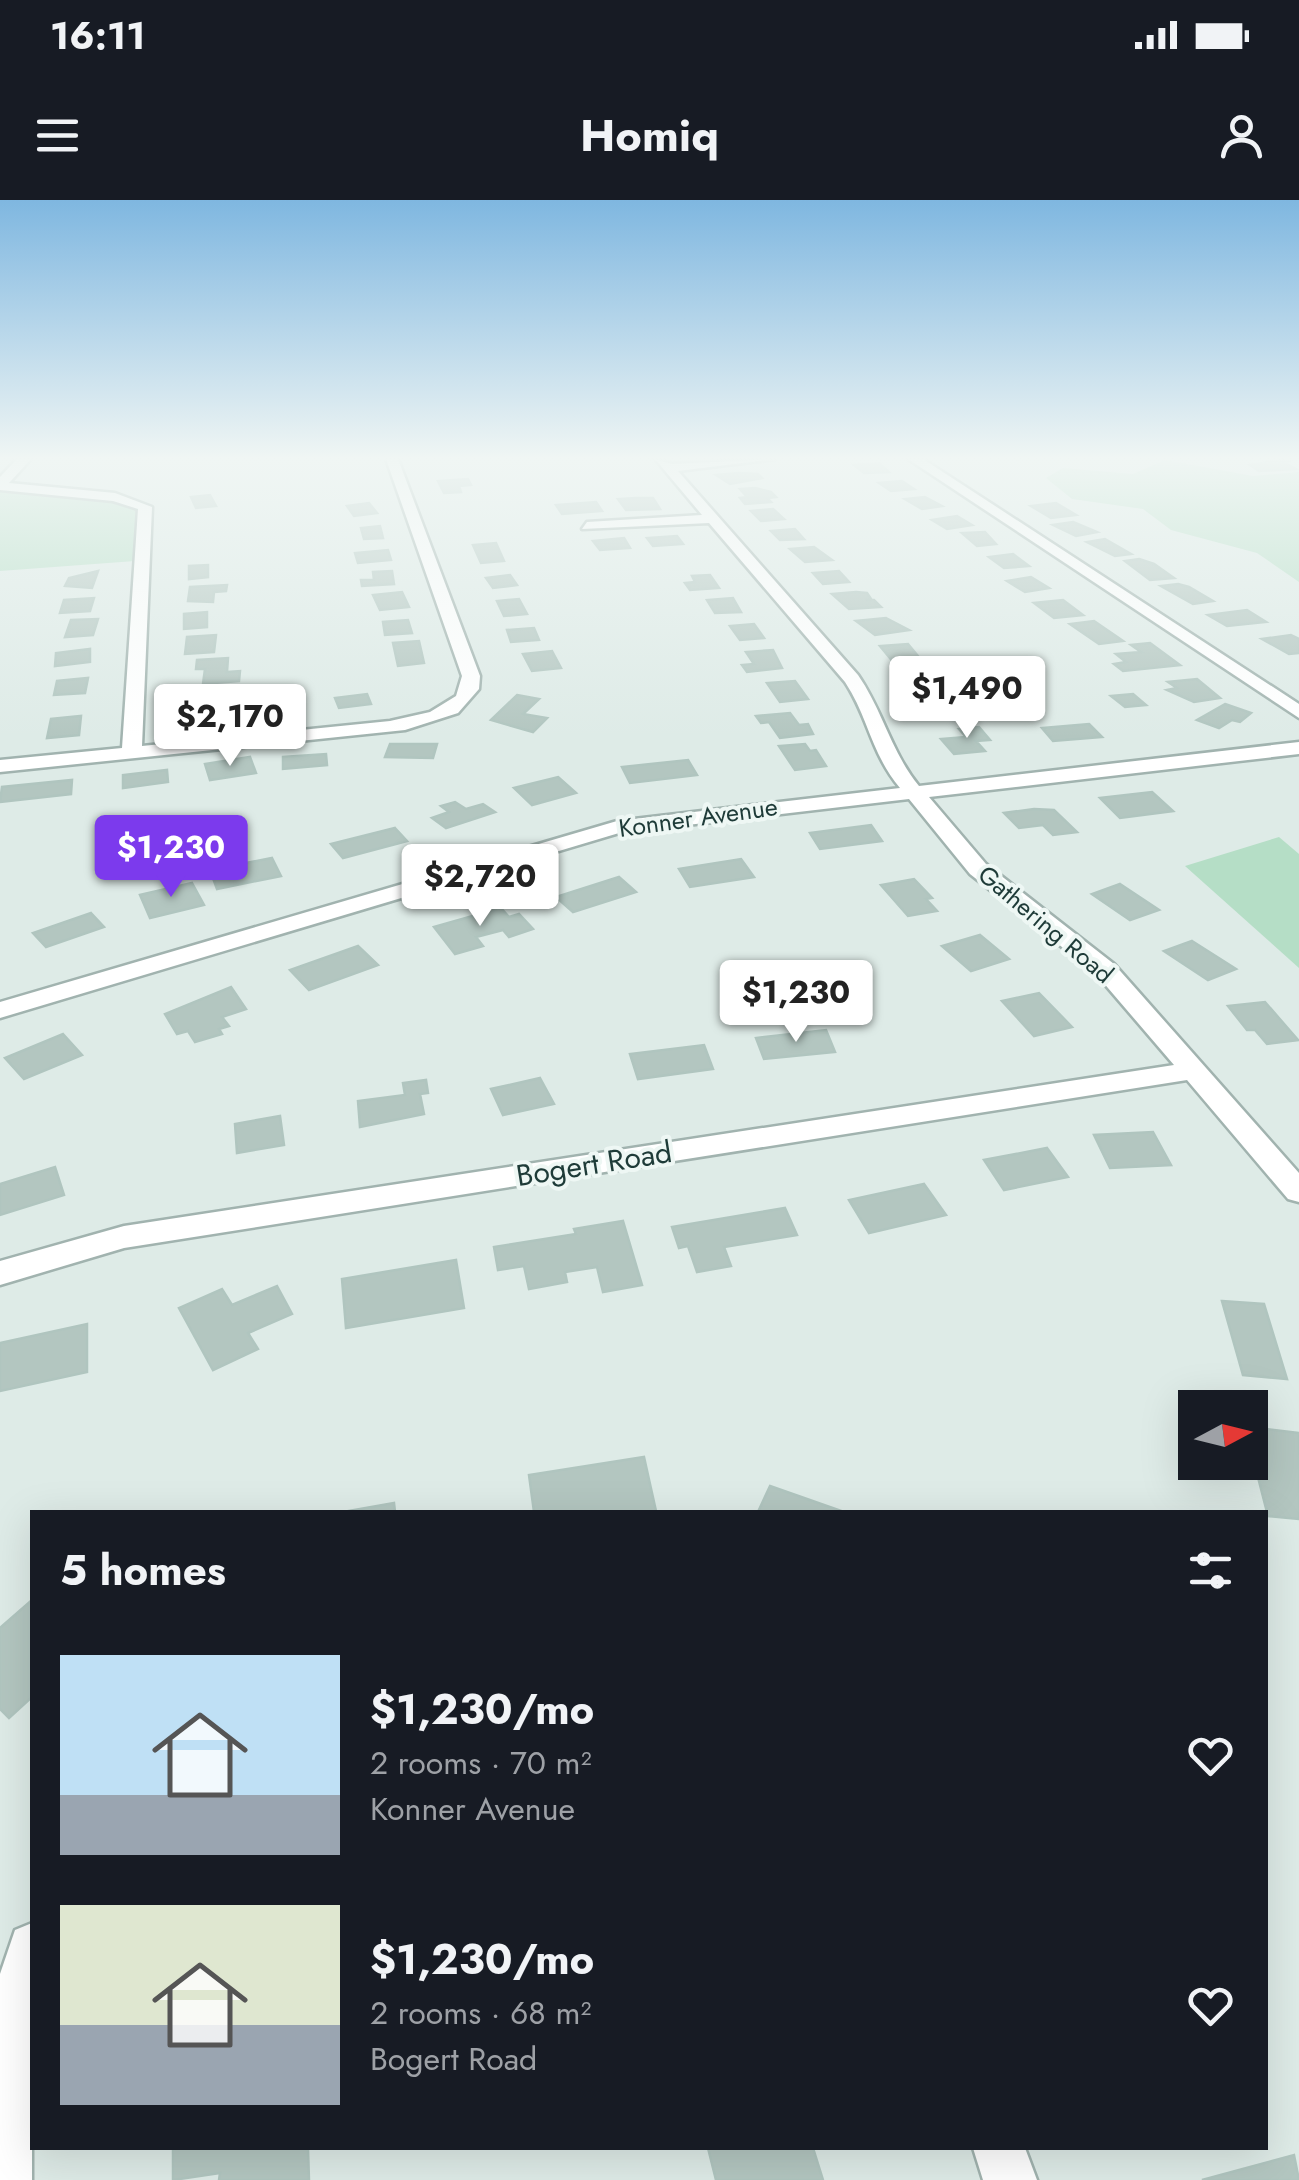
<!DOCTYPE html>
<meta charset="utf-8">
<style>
:root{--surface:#171b24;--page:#242831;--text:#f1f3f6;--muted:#9ea1a6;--accent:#7c3aed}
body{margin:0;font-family:Jost,sans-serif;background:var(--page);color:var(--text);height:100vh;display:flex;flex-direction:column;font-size:38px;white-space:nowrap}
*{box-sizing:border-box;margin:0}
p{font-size:32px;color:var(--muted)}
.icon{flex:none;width:55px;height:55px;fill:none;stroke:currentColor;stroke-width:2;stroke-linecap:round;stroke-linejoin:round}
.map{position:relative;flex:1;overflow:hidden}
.side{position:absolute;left:30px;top:1310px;width:1238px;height:640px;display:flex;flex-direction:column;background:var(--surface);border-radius:0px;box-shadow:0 10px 40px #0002}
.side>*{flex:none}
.needle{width:65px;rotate:83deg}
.fabs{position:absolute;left:1178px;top:1190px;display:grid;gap:20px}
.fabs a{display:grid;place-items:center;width:90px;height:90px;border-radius:0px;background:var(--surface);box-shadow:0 10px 40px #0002;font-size:50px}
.price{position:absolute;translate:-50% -85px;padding:0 22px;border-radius:10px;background:#fff;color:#222;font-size:32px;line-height:65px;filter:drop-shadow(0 2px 5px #0008)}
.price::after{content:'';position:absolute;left:50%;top:60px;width:30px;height:22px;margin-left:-15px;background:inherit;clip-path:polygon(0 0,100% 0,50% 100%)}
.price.active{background:var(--accent);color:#fff}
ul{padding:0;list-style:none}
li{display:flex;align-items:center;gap:30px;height:250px;padding:0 30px}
li span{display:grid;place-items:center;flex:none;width:280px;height:200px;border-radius:0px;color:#555}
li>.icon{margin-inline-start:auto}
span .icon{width:120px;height:120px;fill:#fffc;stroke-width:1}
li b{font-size:42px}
h2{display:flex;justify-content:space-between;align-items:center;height:120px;padding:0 30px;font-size:42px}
.status{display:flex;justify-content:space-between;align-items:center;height:70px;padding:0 50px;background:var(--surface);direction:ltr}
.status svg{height:28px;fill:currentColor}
header{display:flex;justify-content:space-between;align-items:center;height:130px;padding:0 30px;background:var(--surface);font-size:45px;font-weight:700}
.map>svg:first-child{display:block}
.green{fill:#b5dec6}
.building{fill:#b3c6c0;stroke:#b0c5bf;stroke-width:2.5}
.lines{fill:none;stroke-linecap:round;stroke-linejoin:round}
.minor-casing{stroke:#a1b3af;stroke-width:5}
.minor{fill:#fff;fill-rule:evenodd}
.labels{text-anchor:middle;stroke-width:8;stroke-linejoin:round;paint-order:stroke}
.far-street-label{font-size:25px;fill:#1e3b38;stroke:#eef7f4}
.street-label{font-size:30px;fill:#1e3b38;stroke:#eef7f4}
</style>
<div class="status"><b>16:11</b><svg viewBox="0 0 49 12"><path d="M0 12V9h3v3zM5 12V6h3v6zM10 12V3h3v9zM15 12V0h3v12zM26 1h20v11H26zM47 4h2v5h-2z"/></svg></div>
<header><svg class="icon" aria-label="menu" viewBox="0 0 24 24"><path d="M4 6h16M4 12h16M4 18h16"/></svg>Homiq<svg class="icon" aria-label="person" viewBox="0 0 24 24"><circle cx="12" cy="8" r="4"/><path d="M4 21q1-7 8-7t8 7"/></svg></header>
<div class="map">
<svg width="1299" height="1980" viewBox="0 0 1299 1980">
<rect width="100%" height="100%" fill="#deebe7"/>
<g class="green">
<polygon points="1165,260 1253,276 1299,272 1299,382 1257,353 1171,330 1143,309 1072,299 1046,278 1063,268 1133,274"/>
<path d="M 5,290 C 36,293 117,290 138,310 L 135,361 L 0,371 L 0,292 Z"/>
<polygon points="1279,637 1299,654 1299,768 1185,666"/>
</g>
<g class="building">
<polygon points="1280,260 1291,261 1283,262 1296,269 1259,271 1250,265"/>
<polygon points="879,263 889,272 864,273 854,265"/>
<polygon points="739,273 758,274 762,278 730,284 716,275"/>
<polygon points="468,279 471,285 459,286 461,292 444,293 438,281"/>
<polygon points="902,281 914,289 891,291 879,283"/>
<polygon points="755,288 771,292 776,297 767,298 771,302 745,304 740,298 747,297 740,289"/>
<polygon points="210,295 216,306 196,308 191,297"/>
<polygon points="925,297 942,306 922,309 905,299"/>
<polygon points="636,298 653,298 660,309 626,310 618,299"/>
<polygon points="596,302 602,311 562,314 556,305"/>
<polygon points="369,303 377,313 354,316 347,306"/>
<polygon points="1056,303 1076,315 1051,318 1031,306"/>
<polygon points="773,309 784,319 761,321 751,311"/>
<polygon points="957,316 972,325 947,329 932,320"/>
<polygon points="1073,322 1097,332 1076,336 1053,325"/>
<polygon points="380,326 383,338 364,339 361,328"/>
<polygon points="795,329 804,339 780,340 771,331"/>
<polygon points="985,332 996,344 977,346 962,333"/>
<polygon points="677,336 683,344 653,346 647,338"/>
<polygon points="624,338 630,348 600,350 593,341"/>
<polygon points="1105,339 1131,354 1115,356 1087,342"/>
<polygon points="496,343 504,361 481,363 473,345"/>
<polygon points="814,347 832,360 805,362 790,349"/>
<polygon points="388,350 391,360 358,363 355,353"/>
<polygon points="1013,354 1029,366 1004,368 989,357"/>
<polygon points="1139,359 1154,364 1174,378 1150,380 1125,361"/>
<polygon points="208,365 208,377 189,379 189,366"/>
<polygon points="98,371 92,388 65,386 69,378"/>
<polygon points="392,371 394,384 362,386 361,380 374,380 373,372"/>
<polygon points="839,371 849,382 823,384 813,373"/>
<polygon points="510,375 517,385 493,388 486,378"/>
<polygon points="710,375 719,388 690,390 685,383 695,382 692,376"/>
<polygon points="1031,377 1049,388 1025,392 1007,381"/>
<polygon points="1178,384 1189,387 1213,401 1193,404 1161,386"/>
<polygon points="227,385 226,391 214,392 213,402 188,401 190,387"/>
<polygon points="402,392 409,407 380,410 373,395"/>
<polygon points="856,392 867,393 871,399 866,400 874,400 881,407 849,409 832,394"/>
<polygon points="94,398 90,411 60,413 64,400"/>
<polygon points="733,398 741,412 715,413 707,400"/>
<polygon points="519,399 527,414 504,416 497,401"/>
<polygon points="1063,400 1083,415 1054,418 1034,403"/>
<polygon points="1247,410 1266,422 1227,426 1208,415"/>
<polygon points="207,412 207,427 184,429 184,414"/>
<polygon points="886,418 909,430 875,435 856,421"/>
<polygon points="98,419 93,435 65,437 71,420"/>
<polygon points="408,420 412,433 385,435 383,422"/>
<polygon points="1094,421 1123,441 1099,444 1070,424"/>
<polygon points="754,424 764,438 740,440 730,426"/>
<polygon points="534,428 539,440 511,442 507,430"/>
<polygon points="216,435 214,452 185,454 187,437"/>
<polygon points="1291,435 1299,439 1299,453 1289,454 1262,439"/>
<polygon points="419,441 424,463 398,466 393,443"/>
<polygon points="1150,443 1180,465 1123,471 1114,464 1126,462 1116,454 1141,452 1131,445"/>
<polygon points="908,444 922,461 894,463 880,446"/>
<polygon points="90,449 90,462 55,466 56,453"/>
<polygon points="773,450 782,468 747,472 742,465 754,464 746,452"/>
<polygon points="552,451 561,468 532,471 523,454"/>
<polygon points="228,458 227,472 240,471 239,481 203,484 205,469 196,469 197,460"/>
<polygon points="936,472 954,492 931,494 907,475"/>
<polygon points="88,478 85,493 54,495 57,481"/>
<polygon points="1197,479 1220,498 1194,502 1167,490 1177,488 1168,482"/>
<polygon points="795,481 808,499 780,502 767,483"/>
<polygon points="367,494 371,504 339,508 335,498"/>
<polygon points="1133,494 1146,505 1125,507 1111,496"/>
<polygon points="517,495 539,499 523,514 547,518 533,532 491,520"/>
<polygon points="259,503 263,513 208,521 204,511"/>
<polygon points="1225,504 1251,513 1240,522 1232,520 1219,528 1197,520"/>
<polygon points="790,513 799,525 808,524 813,534 780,538 769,522 761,523 756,516"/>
<polygon points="81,516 79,535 47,538 51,519"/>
<polygon points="1089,524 1102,537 1053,541 1042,528"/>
<polygon points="979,527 990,540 976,541 985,551 954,554 941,539 966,537 959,529"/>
<polygon points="390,544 437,544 433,558 385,557"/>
<polygon points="805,544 810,551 816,550 826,566 795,570 779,546"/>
<polygon points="326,554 327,565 283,569 283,557"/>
<polygon points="250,557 256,573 210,580 205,564"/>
<polygon points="688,560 697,575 630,583 622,567"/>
<polygon points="167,570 168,582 123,588 123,575"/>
<polygon points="558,577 576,593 532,605 514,588"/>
<polygon points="72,580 71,594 0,602 2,587"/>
<polygon points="1152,592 1173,611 1120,618 1100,598"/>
<polygon points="455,602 466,609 483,604 495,612 446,628 432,618 449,612 441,606"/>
<polygon points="1034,609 1054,610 1077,632 1053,635 1043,625 1019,628 1004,613"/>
<polygon points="871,625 882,641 820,649 810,633"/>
<polygon points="395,628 407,641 343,658 331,644"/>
<polygon points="272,658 281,676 217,689 210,670"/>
<polygon points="741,659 754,677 690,687 679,669"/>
<polygon points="619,677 636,692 573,712 556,697"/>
<polygon points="914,679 932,698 926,699 937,711 908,716 881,685"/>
<polygon points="192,683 204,705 150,718 140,695"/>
<polygon points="1120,684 1159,710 1130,720 1092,694"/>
<polygon points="501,708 509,717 519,714 533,729 509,737 503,730 476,737 483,746 455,754 434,727"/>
<polygon points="91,713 104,727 46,747 33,733"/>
<polygon points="980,735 1009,759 971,771 942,746"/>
<polygon points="1192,741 1236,769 1208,780 1164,751"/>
<polygon points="358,746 378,765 309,790 290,770"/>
<polygon points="231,787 246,809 222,817 229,826 219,829 222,834 195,842 188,831 177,834 165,814"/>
<polygon points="1039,793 1072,827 1034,836 1002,801"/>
<polygon points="1265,802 1298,840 1267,844 1255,830 1247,830 1228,806"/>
<polygon points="826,830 835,852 764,859 756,838"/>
<polygon points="63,834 82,855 24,879 5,858"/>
<polygon points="704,845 713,869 638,879 630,854"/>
<polygon points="540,878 554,904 503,915 491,889"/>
<polygon points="426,880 428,893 420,894 424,914 360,927 358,901 405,895 403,883"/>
<polygon points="280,916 284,945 237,953 235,924"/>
<polygon points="1153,932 1171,965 1110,968 1094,935"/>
<polygon points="1047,948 1068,977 1004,990 984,960"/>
<polygon points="55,967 64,995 0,1015 0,984"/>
<polygon points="924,984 946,1015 869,1033 849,1000"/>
<polygon points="785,1008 797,1035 724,1047 731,1066 697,1072 688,1046 679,1048 672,1027"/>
<polygon points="623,1021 642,1085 603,1092 597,1067 565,1072 567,1082 529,1089 524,1066 498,1070 494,1047 576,1034 574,1029"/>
<polygon points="456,1060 464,1108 346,1128 342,1079"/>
<polygon points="277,1086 292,1114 248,1133 258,1149 213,1170 179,1108 222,1089 232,1105"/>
<polygon points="1222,1101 1264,1104 1287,1179 1243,1175"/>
<polygon points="87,1124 87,1172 0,1191 0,1143"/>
<polygon points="1250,1227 1299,1233 1299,1319 1268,1316 1250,1246"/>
<polygon points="644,1257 656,1311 534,1312 529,1275"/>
<polygon points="770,1286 844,1312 758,1312"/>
<polygon points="394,1303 395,1312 343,1312"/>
<polygon points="32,1400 32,1497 9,1518 0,1509 0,1428"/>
<polygon points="173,1948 308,1948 309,1980 219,1980 220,1973 173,1980"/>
<polygon points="708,1948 813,1948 823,1980 716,1980"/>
<polygon points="1294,1955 1299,1980 1202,1980"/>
</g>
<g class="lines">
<g class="minor-casing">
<g id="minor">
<polygon points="17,259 31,259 9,283 115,293 152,307 142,546 390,521 430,512 456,496 462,476 386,259 398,259 480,476 479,489 458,513 405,530 0,572 0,560 122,548 138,309 113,301 0,290 0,277"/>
<path d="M 655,259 L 672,264 L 775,259 L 678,271 L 858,475 C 883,511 891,552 919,586 L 1299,542 L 1299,554 L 929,597 L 986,664 L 1114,764 L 1299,973 L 1299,1002 L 1288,999 L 1187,880 L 124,1048 L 0,1085 L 0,1061 L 124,1026 L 1174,865 L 1096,774 L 970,674 L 909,599 L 619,633 L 0,818 L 0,802 L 617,621 L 900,588 C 870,552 869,518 845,482 L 709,323 L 582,329 L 587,322 L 702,315 Z"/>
<polygon points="908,259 923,259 1299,504 1299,518"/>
<polygon points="32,1723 32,1980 0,1980 0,1774 15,1730"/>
<polygon points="973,1948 1025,1948 1037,1980 983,1980"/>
</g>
</g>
<use href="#minor" class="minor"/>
</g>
<linearGradient id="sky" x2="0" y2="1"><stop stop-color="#7fb7e0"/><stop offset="0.48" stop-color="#f0f6f4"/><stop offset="1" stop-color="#f0f6f4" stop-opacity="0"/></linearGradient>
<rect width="1299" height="537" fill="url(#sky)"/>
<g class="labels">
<g class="far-street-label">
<text transform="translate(698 617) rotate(-8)" y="9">Konner Avenue</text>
<text transform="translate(1046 724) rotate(40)" y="9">Gathering Road</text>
</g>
<g class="street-label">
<text transform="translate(594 964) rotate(-9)" y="10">Bogert Road</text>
</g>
</g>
</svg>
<div class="fabs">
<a><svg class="needle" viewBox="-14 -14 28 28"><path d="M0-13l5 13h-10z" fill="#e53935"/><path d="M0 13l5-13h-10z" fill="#9ea1a6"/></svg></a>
</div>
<b class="price" style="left:967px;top:541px">$1,490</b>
<b class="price" style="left:230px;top:569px">$2,170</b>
<b class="price active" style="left:171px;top:700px">$1,230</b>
<b class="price" style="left:480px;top:729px">$2,720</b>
<b class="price" style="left:796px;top:845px">$1,230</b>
<section class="side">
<h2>5 homes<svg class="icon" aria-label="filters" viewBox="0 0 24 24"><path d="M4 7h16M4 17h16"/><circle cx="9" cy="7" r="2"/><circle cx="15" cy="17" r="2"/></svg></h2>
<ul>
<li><span style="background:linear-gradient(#bfe0f5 70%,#9aa5b1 0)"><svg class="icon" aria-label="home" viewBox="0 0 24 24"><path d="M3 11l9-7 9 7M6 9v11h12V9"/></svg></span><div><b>$1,230/mo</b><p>2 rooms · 70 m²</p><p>Konner Avenue</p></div><svg class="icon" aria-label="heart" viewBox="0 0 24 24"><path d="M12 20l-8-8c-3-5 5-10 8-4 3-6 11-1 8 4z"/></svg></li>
<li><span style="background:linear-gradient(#dfe7d0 60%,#9aa5b1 0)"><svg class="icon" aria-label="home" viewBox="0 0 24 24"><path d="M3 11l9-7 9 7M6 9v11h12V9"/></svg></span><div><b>$1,230/mo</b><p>2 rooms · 68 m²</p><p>Bogert Road</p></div><svg class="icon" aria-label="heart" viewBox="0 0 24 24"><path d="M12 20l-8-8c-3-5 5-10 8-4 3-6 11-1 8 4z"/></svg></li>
</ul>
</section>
</div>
